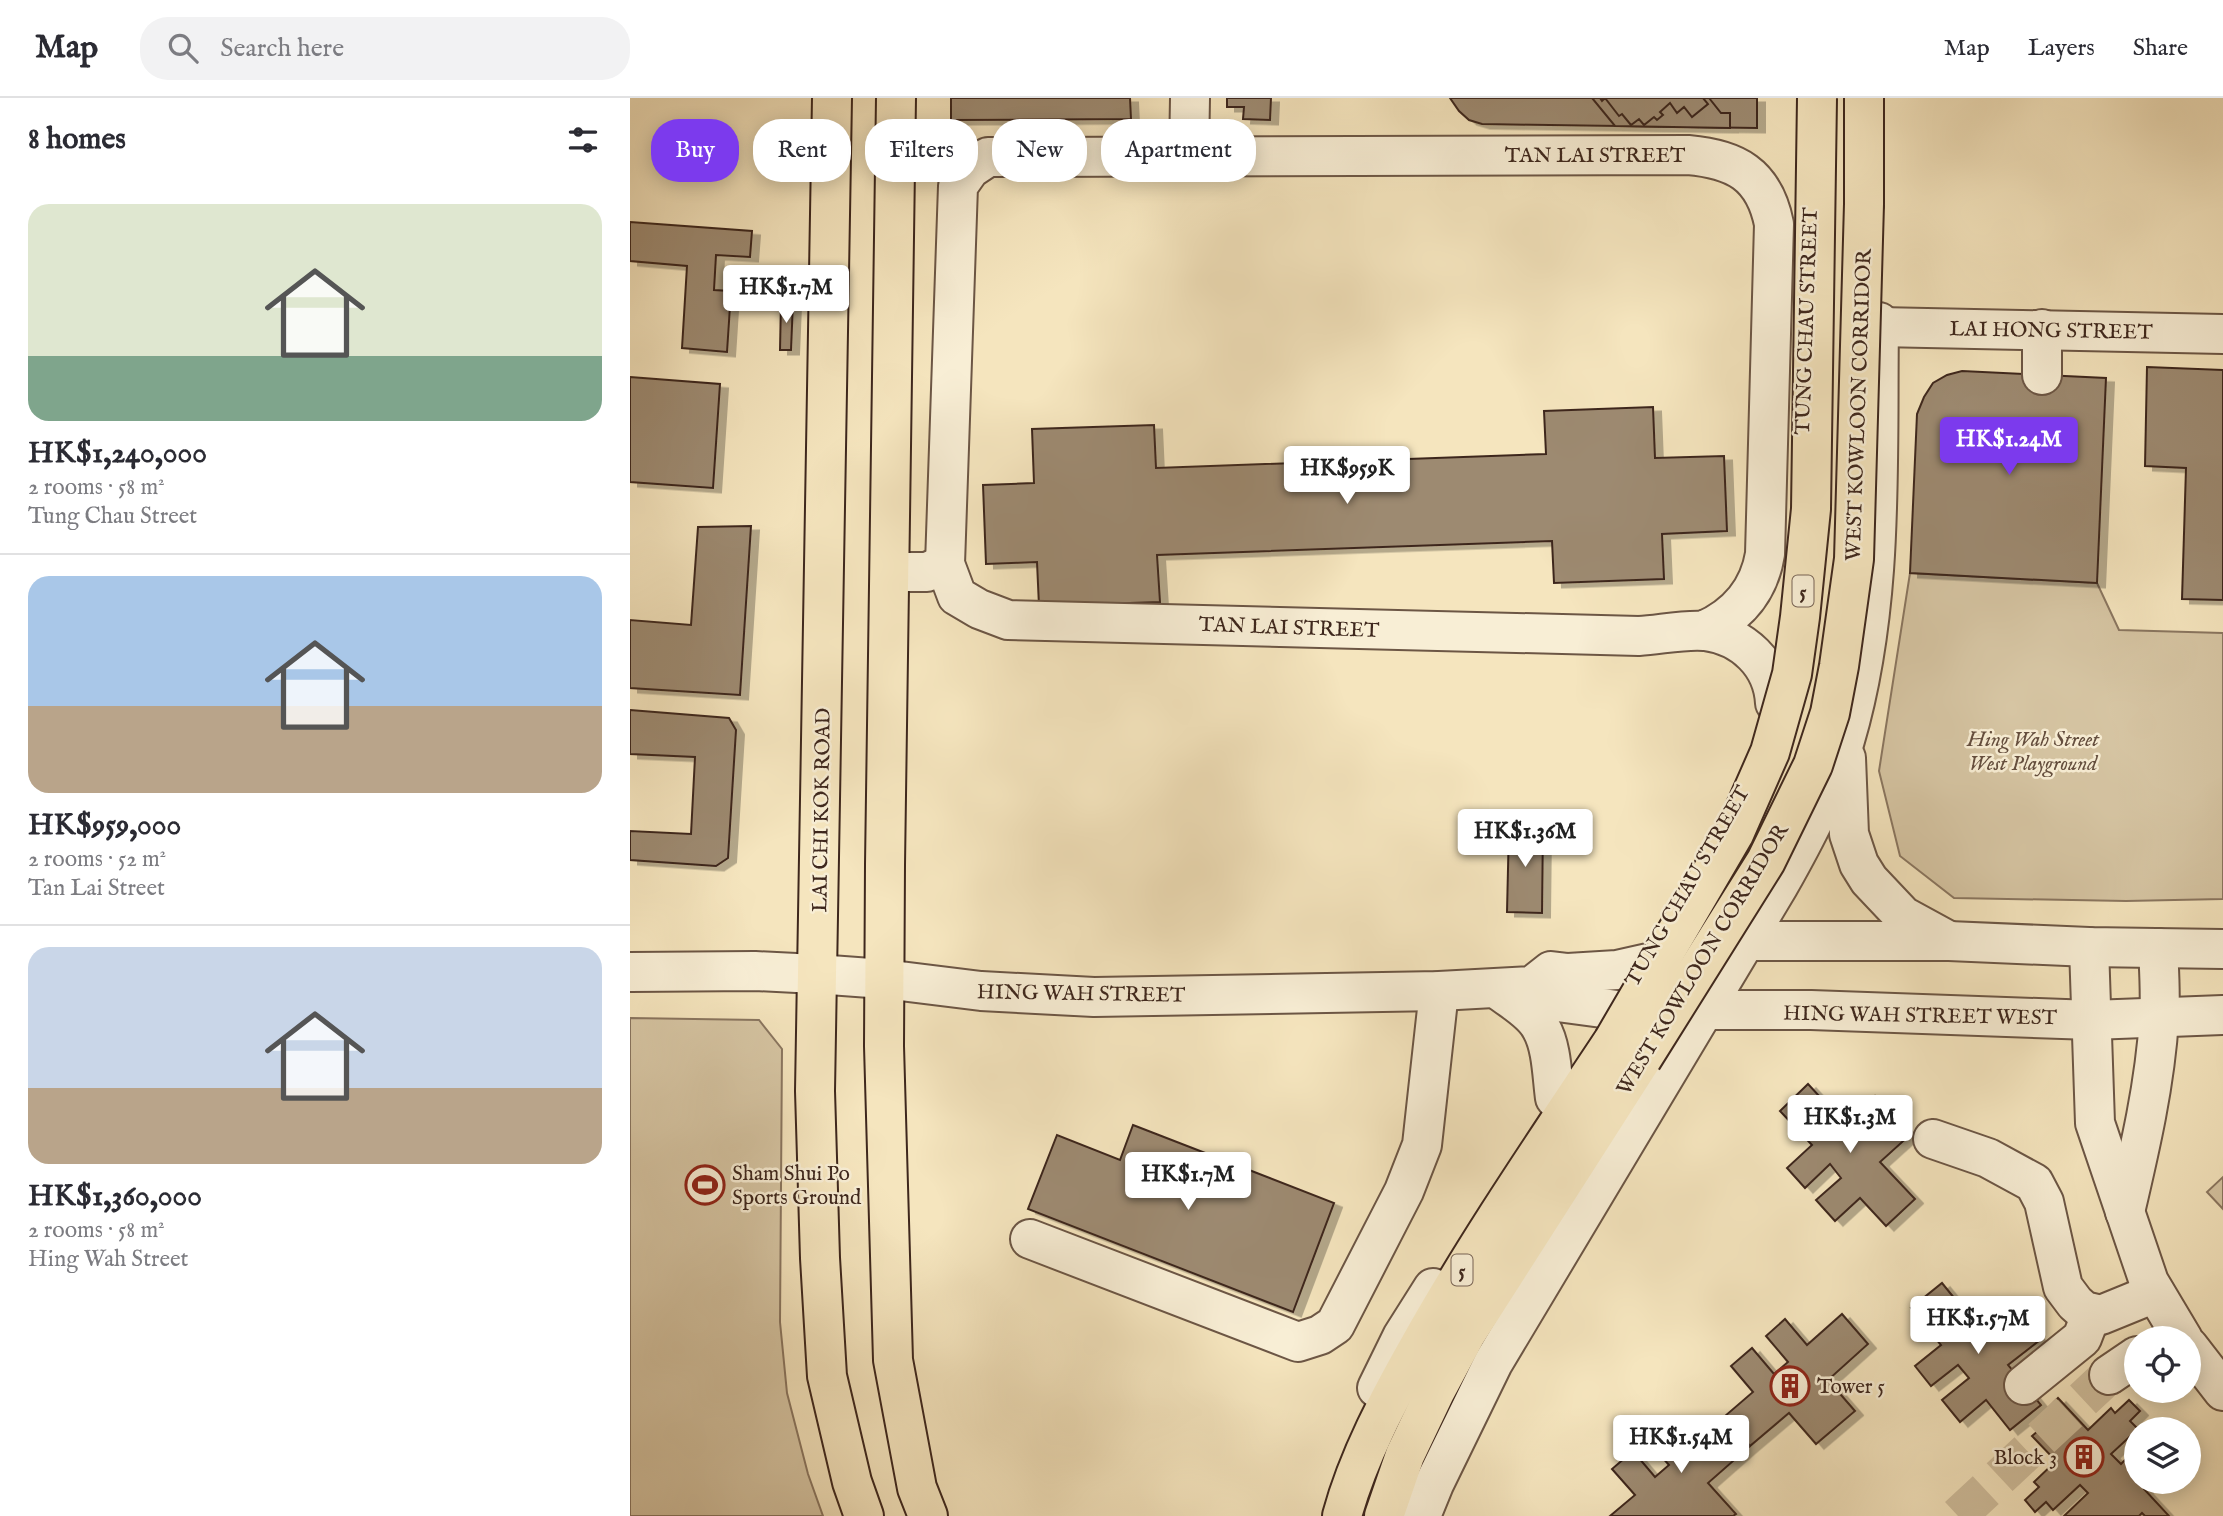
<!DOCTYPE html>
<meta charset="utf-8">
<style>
:root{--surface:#fff;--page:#f2f2f3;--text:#2b2b33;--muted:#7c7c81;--line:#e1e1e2;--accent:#7c3aed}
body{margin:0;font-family:"IM FELL English",serif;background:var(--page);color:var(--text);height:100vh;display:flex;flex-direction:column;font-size:26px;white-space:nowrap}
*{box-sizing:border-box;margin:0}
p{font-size:23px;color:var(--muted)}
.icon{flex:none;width:38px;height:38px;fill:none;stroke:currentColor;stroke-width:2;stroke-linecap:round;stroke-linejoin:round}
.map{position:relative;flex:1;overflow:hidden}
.details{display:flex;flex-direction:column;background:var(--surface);width:630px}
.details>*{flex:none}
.banner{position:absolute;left:21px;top:21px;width:665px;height:63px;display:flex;gap:14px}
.controls{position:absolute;left:1494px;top:1228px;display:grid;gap:14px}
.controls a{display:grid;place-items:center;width:77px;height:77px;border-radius:50%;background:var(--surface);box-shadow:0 4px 18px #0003;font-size:35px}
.price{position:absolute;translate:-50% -60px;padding:0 16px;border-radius:7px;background:#fff;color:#222;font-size:23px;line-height:46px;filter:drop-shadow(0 2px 4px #0008)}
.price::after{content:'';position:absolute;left:50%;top:42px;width:21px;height:16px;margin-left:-10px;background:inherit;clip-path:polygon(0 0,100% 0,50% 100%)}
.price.current{background:var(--accent);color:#fff}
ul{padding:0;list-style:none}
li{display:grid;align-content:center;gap:14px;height:371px;padding:0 28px}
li+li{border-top:2px solid var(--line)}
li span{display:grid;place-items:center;height:217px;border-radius:21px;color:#555}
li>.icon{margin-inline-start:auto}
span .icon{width:126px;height:126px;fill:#fffc;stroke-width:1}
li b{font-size:30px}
h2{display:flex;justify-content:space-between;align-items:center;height:84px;padding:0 28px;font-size:30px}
.pill{padding:0 24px;border-radius:28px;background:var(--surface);box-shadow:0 4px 18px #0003;font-size:24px;line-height:63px}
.pill.current{background:var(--accent);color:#fff}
header{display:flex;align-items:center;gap:42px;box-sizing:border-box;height:98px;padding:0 35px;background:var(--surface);border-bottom:2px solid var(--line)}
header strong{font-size:33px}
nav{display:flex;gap:38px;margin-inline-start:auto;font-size:24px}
.search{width:490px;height:63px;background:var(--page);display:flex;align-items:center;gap:18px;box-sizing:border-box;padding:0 24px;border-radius:28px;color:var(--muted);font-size:26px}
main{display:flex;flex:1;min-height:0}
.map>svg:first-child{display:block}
.green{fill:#d6c5a3;stroke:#8a7660;stroke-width:2}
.building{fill:#9d8a71;stroke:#3e271d;stroke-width:2;filter:url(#shadow)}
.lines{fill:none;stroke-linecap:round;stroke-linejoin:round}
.minor-tunnel{stroke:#d0bf9e;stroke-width:38;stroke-dasharray:38 19;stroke-linecap:butt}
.minor-casing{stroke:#6c5645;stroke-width:42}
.major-casing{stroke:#3e271d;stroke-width:42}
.highway-casing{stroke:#3e271d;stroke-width:42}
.minor{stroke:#f8eed5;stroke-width:38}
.major{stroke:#f5e5be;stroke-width:38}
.highway{stroke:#f5e5be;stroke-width:38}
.highway-bridge-casing{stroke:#3e271d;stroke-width:42;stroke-linecap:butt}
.highway-bridge{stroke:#f5e5be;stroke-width:38}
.labels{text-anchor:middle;stroke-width:5;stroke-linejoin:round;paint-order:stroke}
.shield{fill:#f8eed5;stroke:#766354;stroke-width:2}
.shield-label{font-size:19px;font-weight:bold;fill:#3e271d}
.street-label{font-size:21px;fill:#3e271d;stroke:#f8eed5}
.park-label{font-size:21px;font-style:italic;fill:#644e3e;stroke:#f8eed5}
.poi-label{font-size:21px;fill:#3e271d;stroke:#f8eed5;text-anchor:start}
</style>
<header>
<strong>Map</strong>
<div class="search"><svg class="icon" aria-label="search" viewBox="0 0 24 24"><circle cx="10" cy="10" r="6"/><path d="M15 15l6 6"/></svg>Search here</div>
<nav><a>Map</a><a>Layers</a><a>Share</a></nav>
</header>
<main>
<section class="details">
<h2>8 homes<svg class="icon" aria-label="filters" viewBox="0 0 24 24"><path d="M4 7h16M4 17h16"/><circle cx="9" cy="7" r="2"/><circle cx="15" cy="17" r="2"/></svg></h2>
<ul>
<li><span style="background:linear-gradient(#dfe7d0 70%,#7fa58c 0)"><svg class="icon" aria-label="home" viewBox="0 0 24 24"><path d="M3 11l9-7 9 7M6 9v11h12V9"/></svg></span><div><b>HK$1,240,000</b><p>2 rooms · 58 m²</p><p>Tung Chau Street</p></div></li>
<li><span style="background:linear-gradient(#a9c7e8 60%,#b9a48a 0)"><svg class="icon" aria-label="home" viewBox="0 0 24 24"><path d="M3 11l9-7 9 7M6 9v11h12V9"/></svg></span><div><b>HK$959,000</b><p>2 rooms · 52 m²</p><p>Tan Lai Street</p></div></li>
<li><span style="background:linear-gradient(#c9d6e8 65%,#b9a48a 0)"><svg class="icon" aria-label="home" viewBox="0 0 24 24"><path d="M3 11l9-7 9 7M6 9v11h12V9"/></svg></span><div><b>HK$1,360,000</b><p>2 rooms · 58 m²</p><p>Hing Wah Street</p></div></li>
</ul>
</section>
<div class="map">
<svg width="1593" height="1418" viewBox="0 0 1593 1418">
<defs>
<filter id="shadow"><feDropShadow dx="8" dy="4.5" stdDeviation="0" flood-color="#0004"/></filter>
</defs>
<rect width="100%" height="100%" fill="#f5e5be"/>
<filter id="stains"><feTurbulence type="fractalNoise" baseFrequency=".00286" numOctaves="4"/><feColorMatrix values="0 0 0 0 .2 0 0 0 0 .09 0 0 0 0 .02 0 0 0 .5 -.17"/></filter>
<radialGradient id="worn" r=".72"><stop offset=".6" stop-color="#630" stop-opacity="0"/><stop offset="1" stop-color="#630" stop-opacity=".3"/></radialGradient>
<g class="green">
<polygon points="1280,475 1467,485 1489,532 1593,535 1593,801 1496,803 1324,800 1270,758 1249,673"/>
<polygon points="0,920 129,922 152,951 150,1224 157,1295 178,1376 193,1418 0,1418"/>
<polygon points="1593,1079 1593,1111 1577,1094"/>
</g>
<g class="building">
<polygon points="321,0 500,0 501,21 321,22"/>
<polygon points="597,0 641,0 640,22 613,21 614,9 597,9"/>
<polygon points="820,0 1127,0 1127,30 852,26 839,22 829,13"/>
<polygon points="962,0 1079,0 1091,15 1100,15 1100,30 985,28"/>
<polygon points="970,0 1073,0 1078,6 1062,19 1054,9 1047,15 1040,5 1030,14 1033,17 1027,22 1024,19 1014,27 1009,21 1001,27 992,16 989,18 975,0 972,3"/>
<polygon points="0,124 122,133 120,159 86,157 84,192 101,193 97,254 52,250 57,168 0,163"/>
<polygon points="151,203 163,204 161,252 150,252"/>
<polygon points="1517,269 1593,272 1593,502 1552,501 1556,370 1515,368"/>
<polygon points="1332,273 1476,280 1467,485 1280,475 1287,316 1294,299 1303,285 1317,277"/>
<polygon points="0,279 90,286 83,390 0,384"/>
<polygon points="1023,309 1025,360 1094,358 1097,433 1032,436 1034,481 924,485 922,443 527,457 530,504 409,508 407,464 356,466 353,387 404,385 402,331 524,327 526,370 916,356 914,313"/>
<polygon points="121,428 110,597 0,590 0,522 61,527 68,429"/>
<polygon points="0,612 99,620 106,632 98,760 86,768 0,762 0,733 61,736 65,659 0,656"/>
<polygon points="879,728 913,728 912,815 877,814"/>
<polygon points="1178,986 1215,1026 1245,998 1281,1036 1250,1064 1285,1101 1256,1128 1230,1100 1205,1123 1186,1102 1211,1080 1200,1066 1175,1090 1157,1070 1182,1047 1150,1013"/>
<polygon points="503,1027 704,1105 663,1214 398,1111 427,1037 490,1062"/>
<polygon points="1312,1185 1346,1227 1378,1202 1410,1242 1378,1267 1411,1307 1380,1332 1356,1302 1330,1324 1312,1302 1339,1280 1328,1267 1301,1288 1285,1268 1311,1247 1281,1210"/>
<polygon points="1212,1216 1238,1246 1198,1282 1225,1313 1186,1346 1159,1315 1120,1348 1095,1318 1123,1294 1101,1268 1122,1250 1144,1276 1158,1264 1136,1238 1155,1221 1177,1247"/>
<polygon points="1428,1300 1458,1332 1481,1310 1485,1315 1499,1302 1510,1313 1500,1323 1508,1331 1481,1356 1491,1366 1507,1350 1507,1384 1521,1384 1514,1391 1539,1418 1515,1418 1512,1415 1509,1418 1434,1418 1458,1395 1450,1387 1423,1412 1416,1404 1405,1414 1395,1402 1409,1389 1404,1384 1426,1363 1402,1338 1416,1326 1426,1338 1430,1334 1421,1324 1424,1321 1416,1312"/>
<polygon points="1094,1319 1119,1349 1078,1385 1106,1416 1103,1418 980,1418 1005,1397 982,1371 1003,1353 1025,1379 1039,1367 1017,1342 1036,1324 1058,1350"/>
</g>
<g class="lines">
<polyline class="minor-tunnel" points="1328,1418 1479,1277"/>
<g class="minor-casing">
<g id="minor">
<polyline points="559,57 560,0"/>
<polyline points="1249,229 1593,236"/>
<polyline points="1412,231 1412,277"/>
<polyline points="260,482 267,474 297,474 315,466"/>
<path d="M 1073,533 C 1107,518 1129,493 1135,456 L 1144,126 C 1134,76 1105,61 1058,57 L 358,59 L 340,71 L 328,88 L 315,466 L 327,498 L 349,511 L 378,522 L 1009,538 C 1029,537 1054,531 1075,533 C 1113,538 1143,566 1145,605"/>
<polyline points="1216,660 1219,736 1229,766 1239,782 1273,818 1317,842"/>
<polyline points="1459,849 1465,1025 1519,1184 1553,1241"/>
<polyline points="0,874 125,873 186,876 254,881 351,893 464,899 809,893 902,888 921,873 938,875 987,872 1116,843 1319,843 1459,849 1593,851"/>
<polyline points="902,888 920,903 987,912 1181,912 1462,922 1593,917"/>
<path d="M 870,893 C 884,904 903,914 911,930 C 922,949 922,978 925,1000"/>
<polyline points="1303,1041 1358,1060 1404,1085 1414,1104 1433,1189 1445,1205 1454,1213 1471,1217 1525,1195"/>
<path d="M 1495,1114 C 1510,1050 1525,986 1529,921 C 1531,897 1529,873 1528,850"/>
<polyline points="400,1141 668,1244 690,1237 705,1227 774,1093 792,1047 809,893"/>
<polyline points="1559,1249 1593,1293"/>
<polyline points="1479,1277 1507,1258"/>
<polyline points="1394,1287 1452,1240 1457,1227 1457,1215"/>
<polyline points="747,1290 772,1239 803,1190"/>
<path d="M 791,1418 L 804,1386 L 863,1265 L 1149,787 C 1175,741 1201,692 1215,642 C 1255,506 1247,363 1249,224"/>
</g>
</g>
<g class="major-casing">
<g id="major">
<polyline points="202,0 185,993 190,1160 197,1278 222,1384 234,1418"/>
<polyline points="266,0 255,767 254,948 263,1262 287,1390 298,1418"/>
</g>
</g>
<g class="highway-casing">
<g id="highway">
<polyline points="1234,106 1234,0"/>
<path d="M 712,1418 C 728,1359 759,1301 789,1248 C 848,1143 916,1044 983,943"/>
<polyline points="754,1418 775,1357 805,1294 836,1236 1012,961"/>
</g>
</g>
<use href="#minor" class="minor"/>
<use href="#major" class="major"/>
<use href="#highway" class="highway"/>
<g class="highway-bridge-casing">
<g id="highway-bridge">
<polyline points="983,943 1104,736 1140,654 1162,576 1170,519 1181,411 1187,0"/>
<polyline points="1012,961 1136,763 1183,667 1200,615 1209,568 1224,461 1234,106"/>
</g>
</g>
<use href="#highway-bridge" class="highway-bridge"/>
</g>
<defs>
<g id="stadium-ring" transform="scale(2.0125)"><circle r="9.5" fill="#f8eed5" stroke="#8f2418" stroke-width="1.5"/><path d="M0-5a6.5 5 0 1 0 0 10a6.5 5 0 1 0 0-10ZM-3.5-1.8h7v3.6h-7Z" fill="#8f2418"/></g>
<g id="building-ring" transform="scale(2.0125)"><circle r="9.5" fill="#f8eed5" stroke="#8f2418" stroke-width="1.5"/><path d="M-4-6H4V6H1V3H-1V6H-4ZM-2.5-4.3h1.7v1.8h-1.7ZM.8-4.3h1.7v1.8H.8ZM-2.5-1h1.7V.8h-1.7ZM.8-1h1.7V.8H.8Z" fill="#8f2418"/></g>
</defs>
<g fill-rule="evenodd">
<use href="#stadium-ring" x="75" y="1087"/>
<use href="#building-ring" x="1160" y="1288"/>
<use href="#building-ring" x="1454" y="1359"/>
</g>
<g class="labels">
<g class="shield">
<rect x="1162.5" y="477.5" width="21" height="31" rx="5"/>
<rect x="821.5" y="1156.5" width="21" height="31" rx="5"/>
</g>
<g class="shield-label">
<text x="1173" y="500">5</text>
<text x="832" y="1179">5</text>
</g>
<g class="street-label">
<text x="965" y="64">TAN LAI STREET</text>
<text transform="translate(1176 223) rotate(-88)" y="7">TUNG CHAU STREET</text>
<text transform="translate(1421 232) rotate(1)" y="7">LAI HONG STREET</text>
<text transform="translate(1228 307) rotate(-88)" y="7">WEST KOWLOON CORRIDOR</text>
<text transform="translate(659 529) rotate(2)" y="7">TAN LAI STREET</text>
<text transform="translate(191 712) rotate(-89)" y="7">LAI CHI KOK ROAD</text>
<text transform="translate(1057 788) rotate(-60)" y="7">TUNG CHAU STREET</text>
<text transform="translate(1072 861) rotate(-59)" y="7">WEST KOWLOON CORRIDOR</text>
<text transform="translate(451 895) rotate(1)" y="7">HING WAH STREET</text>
<text transform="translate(1290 917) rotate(1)" y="7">HING WAH STREET WEST</text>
</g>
<g class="park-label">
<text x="1403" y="648">Hing Wah Street<tspan x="1403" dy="24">West Playground</tspan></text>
</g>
<g class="poi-label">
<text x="102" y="1082">Sham Shui Po<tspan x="102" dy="24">Sports Ground</tspan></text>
<text x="1187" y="1295">Tower 5</text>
<text x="1427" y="1366" text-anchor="end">Block 3</text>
</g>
</g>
<rect width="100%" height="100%" filter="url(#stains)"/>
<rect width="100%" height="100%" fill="url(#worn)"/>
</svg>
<div class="controls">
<a><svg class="icon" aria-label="locate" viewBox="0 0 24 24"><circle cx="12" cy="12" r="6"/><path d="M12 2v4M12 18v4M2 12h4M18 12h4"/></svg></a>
<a><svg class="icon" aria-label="layers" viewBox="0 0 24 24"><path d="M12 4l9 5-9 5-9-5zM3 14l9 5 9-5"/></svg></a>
</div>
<b class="price" style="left:156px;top:227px">HK$1.7M</b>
<b class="price current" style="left:1379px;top:379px">HK$1.24M</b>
<b class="price" style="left:717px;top:408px">HK$959K</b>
<b class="price" style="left:895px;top:771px">HK$1.36M</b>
<b class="price" style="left:1220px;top:1057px">HK$1.3M</b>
<b class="price" style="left:558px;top:1114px">HK$1.7M</b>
<b class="price" style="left:1348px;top:1258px">HK$1.57M</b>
<b class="price" style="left:1051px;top:1377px">HK$1.54M</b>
<div class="banner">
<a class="pill current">Buy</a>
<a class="pill">Rent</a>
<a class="pill">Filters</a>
<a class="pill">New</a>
<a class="pill">Apartment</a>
</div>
</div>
</main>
